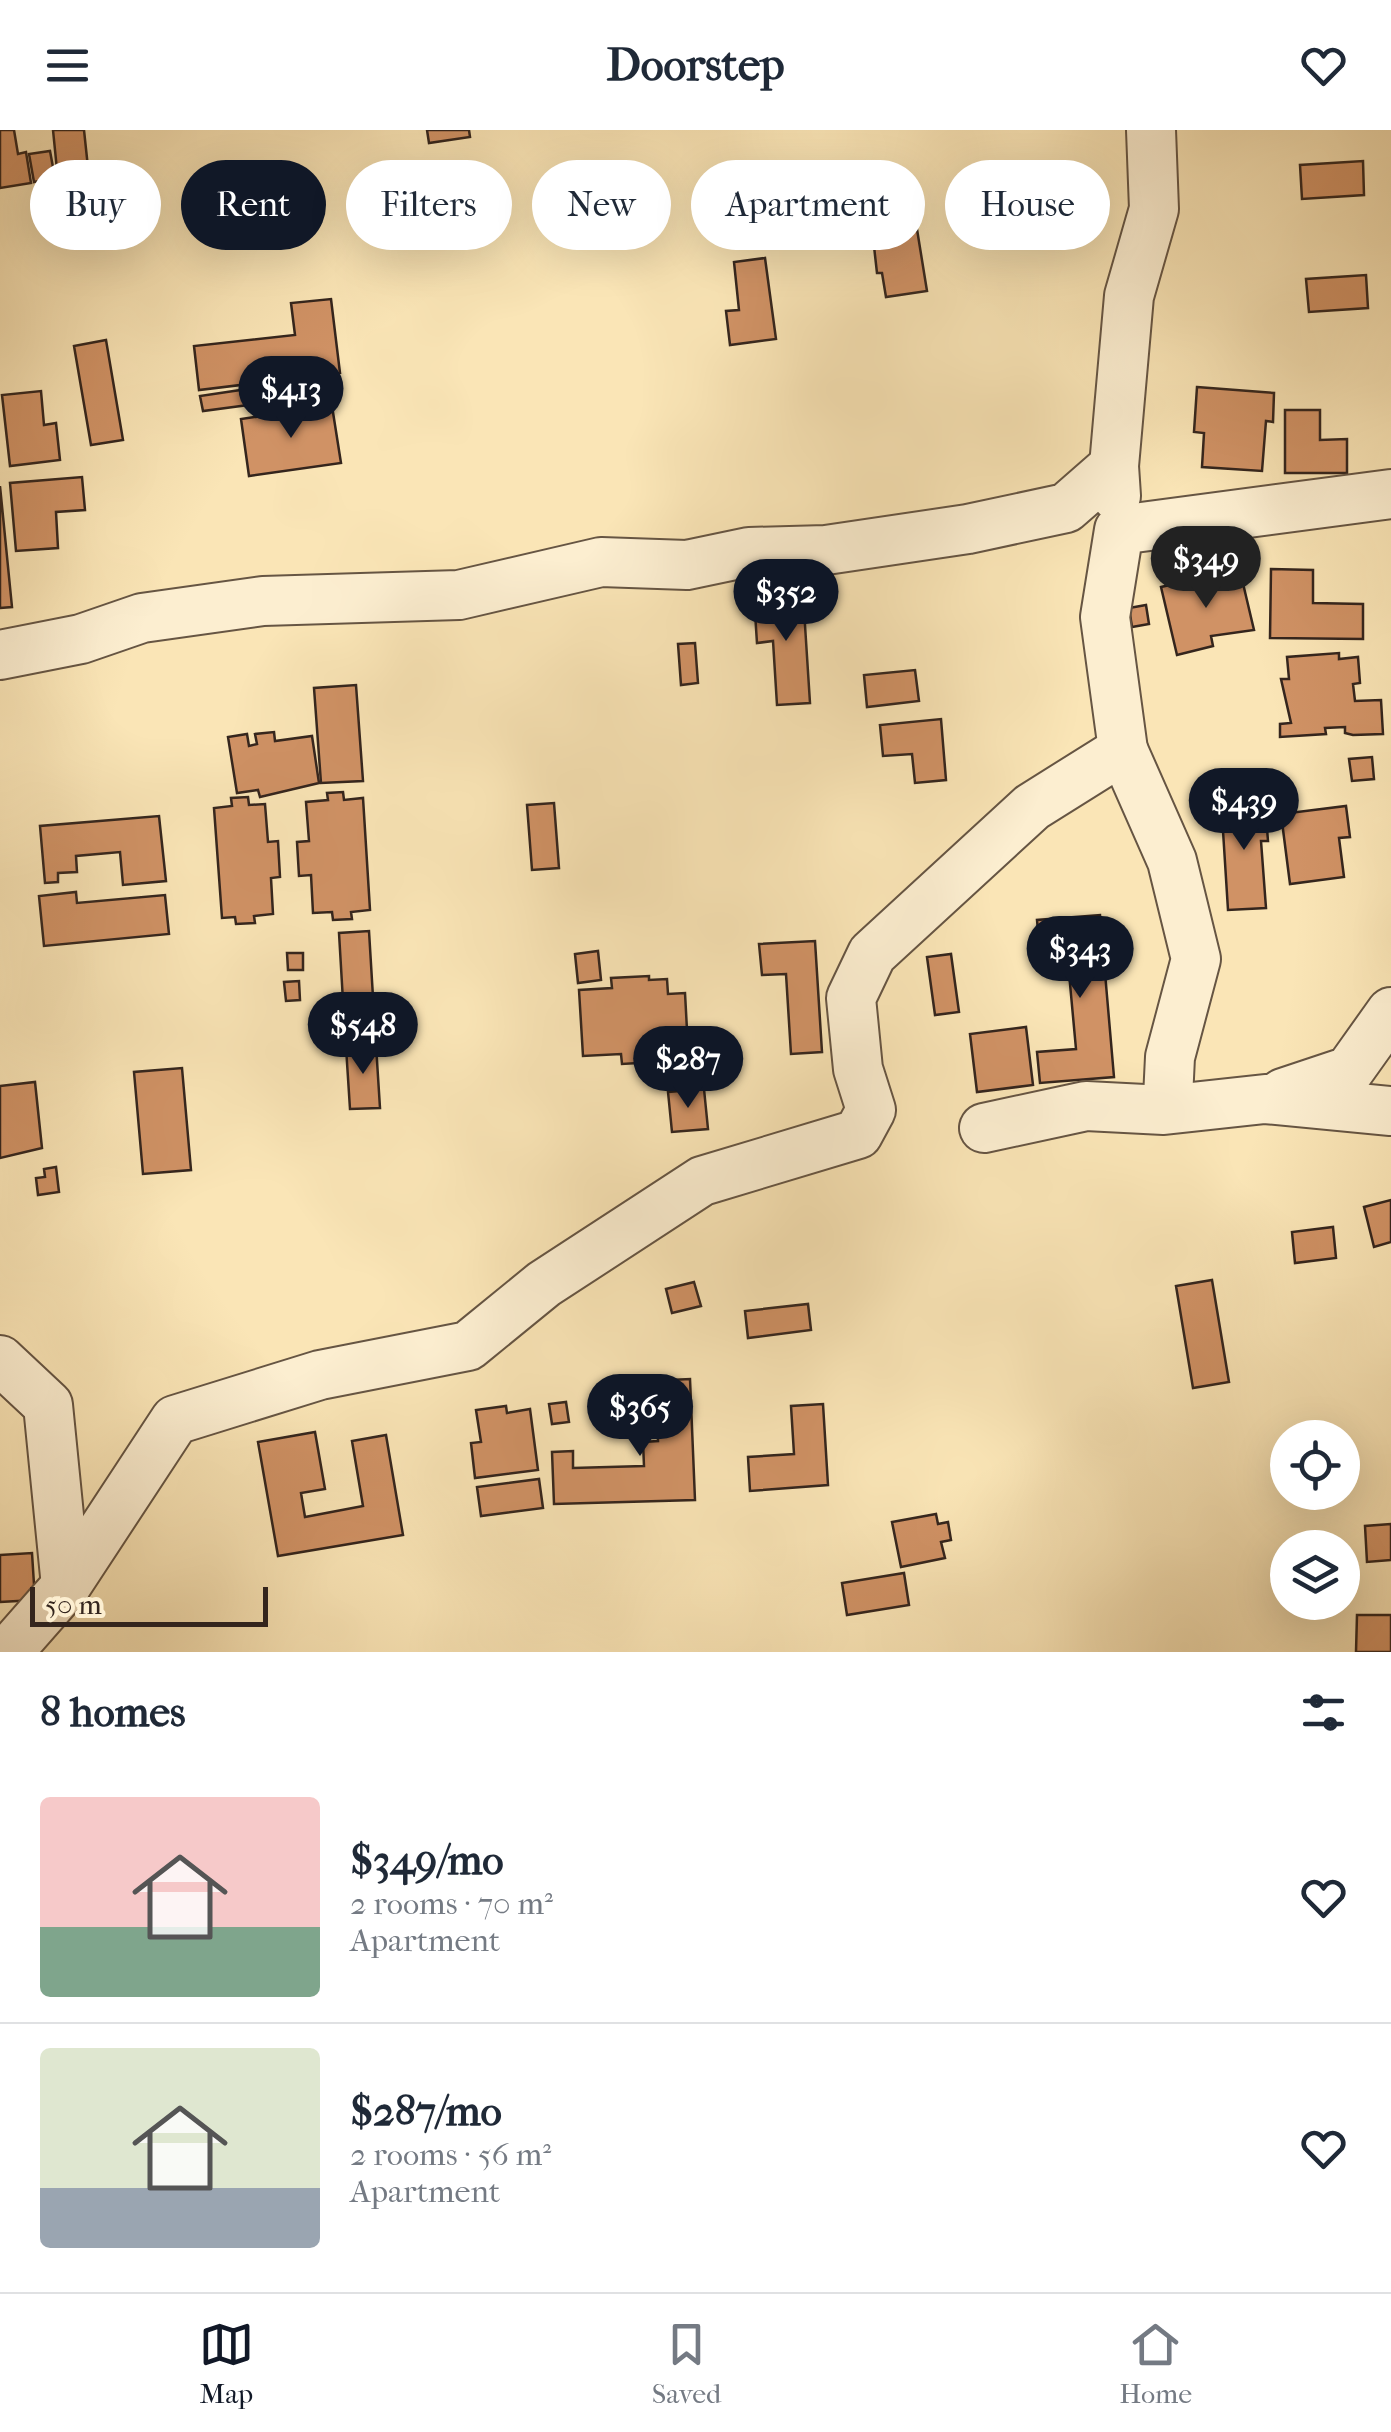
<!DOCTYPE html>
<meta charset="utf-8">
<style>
:root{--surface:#fff;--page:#f2f2f3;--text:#1f2937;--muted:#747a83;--line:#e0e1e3;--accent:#111827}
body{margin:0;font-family:"IM FELL French Canon",serif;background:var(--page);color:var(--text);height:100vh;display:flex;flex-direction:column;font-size:38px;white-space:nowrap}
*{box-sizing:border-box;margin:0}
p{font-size:32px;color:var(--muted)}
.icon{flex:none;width:55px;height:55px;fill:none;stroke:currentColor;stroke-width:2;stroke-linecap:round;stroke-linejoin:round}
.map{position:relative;height:1522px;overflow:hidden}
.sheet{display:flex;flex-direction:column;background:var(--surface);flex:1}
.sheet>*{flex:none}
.guide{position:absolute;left:30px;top:30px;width:1332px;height:90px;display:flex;gap:20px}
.buttons{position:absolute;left:1270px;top:1290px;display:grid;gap:20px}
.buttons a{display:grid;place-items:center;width:90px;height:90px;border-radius:50%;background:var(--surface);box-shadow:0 10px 40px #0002;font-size:50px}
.scale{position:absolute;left:30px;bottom:25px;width:238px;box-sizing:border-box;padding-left:10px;border:5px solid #34251d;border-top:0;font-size:28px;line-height:35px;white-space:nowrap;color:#34251d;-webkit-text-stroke:8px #fceed0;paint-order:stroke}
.price{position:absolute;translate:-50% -85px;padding:0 22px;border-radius:35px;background:var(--accent);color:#fff;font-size:32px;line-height:65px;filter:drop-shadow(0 2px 5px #0008)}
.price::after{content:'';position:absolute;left:50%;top:60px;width:30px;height:22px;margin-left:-15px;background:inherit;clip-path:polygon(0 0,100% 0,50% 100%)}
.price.active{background:#222;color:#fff}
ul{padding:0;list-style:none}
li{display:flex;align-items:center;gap:30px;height:250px;padding:0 40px}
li+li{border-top:2px solid var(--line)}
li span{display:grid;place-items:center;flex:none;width:280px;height:200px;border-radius:10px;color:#555}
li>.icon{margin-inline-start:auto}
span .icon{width:120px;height:120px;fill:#fffc;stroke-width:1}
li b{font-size:42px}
h2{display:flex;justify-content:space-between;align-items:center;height:120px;padding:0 40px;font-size:42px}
.chip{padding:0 35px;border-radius:45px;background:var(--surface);box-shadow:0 10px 40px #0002;font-size:35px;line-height:90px}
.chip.active{background:var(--accent);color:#fff}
header{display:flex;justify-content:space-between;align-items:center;height:130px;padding:0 40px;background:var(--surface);font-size:45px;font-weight:700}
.tab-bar{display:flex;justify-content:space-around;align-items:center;height:140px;border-top:2px solid var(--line);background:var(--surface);font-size:28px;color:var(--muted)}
.tab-bar a{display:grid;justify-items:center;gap:5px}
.tab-bar .active{color:var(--accent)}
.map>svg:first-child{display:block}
.building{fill:#d09265;stroke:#34251d;stroke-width:2.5}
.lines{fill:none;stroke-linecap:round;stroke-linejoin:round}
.minor-casing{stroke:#665543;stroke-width:52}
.minor{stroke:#fceed0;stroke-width:48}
</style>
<header><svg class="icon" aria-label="menu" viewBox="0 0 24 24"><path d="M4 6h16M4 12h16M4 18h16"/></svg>Doorstep<svg class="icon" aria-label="heart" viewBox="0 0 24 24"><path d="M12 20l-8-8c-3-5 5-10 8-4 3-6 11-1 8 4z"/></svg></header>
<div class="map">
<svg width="1391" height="1522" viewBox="0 0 1391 1522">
<rect width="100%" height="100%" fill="#fae5b6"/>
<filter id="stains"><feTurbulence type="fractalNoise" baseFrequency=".002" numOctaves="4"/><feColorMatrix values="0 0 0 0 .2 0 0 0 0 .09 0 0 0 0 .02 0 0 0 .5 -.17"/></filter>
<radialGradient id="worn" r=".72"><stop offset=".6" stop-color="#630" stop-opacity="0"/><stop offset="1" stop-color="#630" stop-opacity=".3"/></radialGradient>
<g class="building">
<polygon points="0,0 14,0 18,24 26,22 31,53 0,58"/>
<polygon points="53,0 84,0 89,47 58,50"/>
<polygon points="427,0 469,0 470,7 429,13"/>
<polygon points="50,21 55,48 34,52 29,24"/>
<polygon points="1363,31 1364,65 1302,69 1300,35"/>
<polygon points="910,56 927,161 886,167 882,143 877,143 868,63"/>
<polygon points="765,128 776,209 730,215 726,181 739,180 734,132"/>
<polygon points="1366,145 1368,178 1309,182 1306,149"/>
<polygon points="331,169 340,243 199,260 194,216 295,205 291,173"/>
<polygon points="106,210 123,310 91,315 74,216"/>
<polygon points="1197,257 1274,263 1273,292 1266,291 1262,341 1202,337 1204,303 1194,302"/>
<polygon points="254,258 256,274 203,281 200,266"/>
<polygon points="41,261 44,295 56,293 60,330 10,336 2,265"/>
<polygon points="332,276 341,333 249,346 241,289"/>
<polygon points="1285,280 1320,280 1320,310 1347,309 1347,343 1285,343"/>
<polygon points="82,347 85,380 56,382 58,418 16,421 10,353"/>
<polygon points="0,356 12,477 0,478"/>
<polygon points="1271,439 1313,440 1313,473 1363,474 1363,509 1270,508"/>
<polygon points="1222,443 1223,450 1241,445 1254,500 1211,506 1213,516 1177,525 1161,457"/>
<polygon points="803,464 810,573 777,575 773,511 757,513 754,467"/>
<polygon points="1146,475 1149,494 1132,497 1129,478"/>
<polygon points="695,513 698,553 681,555 678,514"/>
<polygon points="1339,523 1339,529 1358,527 1360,553 1353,554 1355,571 1381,570 1383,604 1353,605 1345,603 1345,597 1325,598 1326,604 1280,607 1280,594 1291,593 1281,549 1289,549 1287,527"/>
<polygon points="915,540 919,571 867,577 864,545"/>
<polygon points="356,555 363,651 321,653 314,558"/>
<polygon points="941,589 946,650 915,653 912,624 883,626 880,595"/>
<polygon points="274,602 275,611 312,606 319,653 260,667 258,660 237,663 228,607 247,604 249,616 257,614 255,604"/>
<polygon points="1372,627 1374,649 1352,651 1349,629"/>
<polygon points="343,662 344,670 363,668 370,780 351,782 352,789 333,790 332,782 313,783 311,745 299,746 297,712 309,711 306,672 328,670 327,663"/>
<polygon points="248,667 249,675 265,674 268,712 278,711 280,747 271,748 273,784 254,786 255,793 236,794 235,787 222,788 214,678 232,676 231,668"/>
<polygon points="1259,667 1260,687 1266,686 1268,711 1261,711 1266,778 1228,780 1221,669"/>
<polygon points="554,673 559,738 532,740 527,675"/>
<polygon points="1346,676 1350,707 1339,708 1344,747 1290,754 1281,684"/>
<polygon points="159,686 166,751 123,755 120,722 76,726 77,742 58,743 58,752 45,753 40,696"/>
<polygon points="76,762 77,773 165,765 169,804 44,816 39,766"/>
<polygon points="1100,785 1114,947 1040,953 1037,922 1076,919 1067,821 1040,823 1037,790"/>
<polygon points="369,801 375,900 332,902 331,872 343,871 339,803"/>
<polygon points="815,811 822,922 791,924 786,844 762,845 759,814"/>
<polygon points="598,821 601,850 578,853 575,824"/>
<polygon points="287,823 303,823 303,840 288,840"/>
<polygon points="951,824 959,882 935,885 927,827"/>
<polygon points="649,846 649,850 667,849 668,864 685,863 687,900 670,901 672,931 622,934 621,924 583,926 579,860 612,858 611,848"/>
<polygon points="299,851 300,870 286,871 284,852"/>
<polygon points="1026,897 1033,955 977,962 970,904"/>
<polygon points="376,915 380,978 350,979 346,917"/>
<polygon points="182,938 191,1040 143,1044 134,942"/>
<polygon points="35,952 42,1018 0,1028 0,956"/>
<polygon points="704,959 708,999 672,1002 668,962"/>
<polygon points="56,1037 59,1062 38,1065 36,1048 45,1047 44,1039"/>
<polygon points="1391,1070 1391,1112 1374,1117 1364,1077"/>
<polygon points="1333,1097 1336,1128 1295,1133 1292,1102"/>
<polygon points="1212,1150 1229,1252 1193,1258 1176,1156"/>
<polygon points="694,1152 701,1176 672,1183 666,1159"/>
<polygon points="808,1174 811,1200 748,1208 745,1181"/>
<polygon points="690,1249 695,1370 554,1374 552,1322 573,1321 573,1338 644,1336 643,1312 658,1311 657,1290 649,1290 648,1251"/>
<polygon points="566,1272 569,1292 552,1294 549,1274"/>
<polygon points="823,1274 828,1355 750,1361 748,1327 794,1324 791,1276"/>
<polygon points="506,1276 507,1283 530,1279 538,1340 475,1348 471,1313 481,1312 476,1280"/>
<polygon points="315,1302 325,1359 301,1363 305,1387 363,1376 352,1311 386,1305 403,1405 278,1426 258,1312"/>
<polygon points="539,1349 543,1378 481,1386 477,1357"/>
<polygon points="936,1384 938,1394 948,1392 951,1410 941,1412 945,1428 901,1437 892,1392"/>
<polygon points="1391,1394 1391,1430 1367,1432 1365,1396"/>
<polygon points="32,1423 35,1470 0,1472 0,1425"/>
<polygon points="904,1443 909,1475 847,1485 842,1453"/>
<polygon points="1357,1485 1391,1485 1391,1522 1356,1522"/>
</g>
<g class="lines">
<g class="minor-casing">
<g id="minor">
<polyline points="1116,366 1114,336 1129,166 1154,79 1151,0"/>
<polyline points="0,525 81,509 142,488 263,471 459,465 601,432 687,435 749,422 826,420 968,399 1066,378 1114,336"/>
<polyline points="1123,620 1172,731 1196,829 1170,927 1168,968"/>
<polyline points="1283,963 1349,941 1391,882"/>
<polyline points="984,998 1086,976 1164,980 1265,969 1391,981"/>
<polyline points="0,1230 48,1275 66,1456"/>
<polyline points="8,1522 66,1456 175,1290 320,1245 468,1216 544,1154 702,1051 858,1004 871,980 858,939 851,868 872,824 1032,677 1123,620 1105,487 1119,400 1391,364"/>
</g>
</g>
<use href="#minor" class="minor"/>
</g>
<rect width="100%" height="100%" filter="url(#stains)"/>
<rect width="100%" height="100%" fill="url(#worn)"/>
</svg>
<div class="buttons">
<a><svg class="icon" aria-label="locate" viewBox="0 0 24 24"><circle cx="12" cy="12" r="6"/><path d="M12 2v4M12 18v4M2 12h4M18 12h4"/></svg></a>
<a><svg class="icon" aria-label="layers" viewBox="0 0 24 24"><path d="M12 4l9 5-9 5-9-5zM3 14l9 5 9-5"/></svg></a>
</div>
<div class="scale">50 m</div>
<b class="price" style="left:291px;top:311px">$413</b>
<b class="price active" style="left:1206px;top:481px">$349</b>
<b class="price" style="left:786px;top:514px">$352</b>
<b class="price" style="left:1244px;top:723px">$439</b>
<b class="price" style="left:1080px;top:871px">$343</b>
<b class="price" style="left:363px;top:947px">$548</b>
<b class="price" style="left:688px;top:981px">$287</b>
<b class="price" style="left:640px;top:1329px">$365</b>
<div class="guide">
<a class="chip">Buy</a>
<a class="chip active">Rent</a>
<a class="chip">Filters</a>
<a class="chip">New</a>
<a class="chip">Apartment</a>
<a class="chip">House</a>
</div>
</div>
<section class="sheet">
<h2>8 homes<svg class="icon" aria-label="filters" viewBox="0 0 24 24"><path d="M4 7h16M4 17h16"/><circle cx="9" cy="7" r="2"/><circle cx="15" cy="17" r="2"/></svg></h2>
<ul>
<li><span style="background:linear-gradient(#f6c9c9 65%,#7fa58c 0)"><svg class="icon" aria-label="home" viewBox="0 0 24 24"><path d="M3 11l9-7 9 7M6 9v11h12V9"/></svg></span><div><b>$349/mo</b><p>2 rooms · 70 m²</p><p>Apartment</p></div><svg class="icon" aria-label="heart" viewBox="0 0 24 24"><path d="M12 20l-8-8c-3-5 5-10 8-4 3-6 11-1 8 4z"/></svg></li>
<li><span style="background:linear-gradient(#dfe7d0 70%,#9aa5b1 0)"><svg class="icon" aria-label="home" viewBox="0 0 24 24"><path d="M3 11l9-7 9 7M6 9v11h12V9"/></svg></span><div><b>$287/mo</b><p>2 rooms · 56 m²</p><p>Apartment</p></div><svg class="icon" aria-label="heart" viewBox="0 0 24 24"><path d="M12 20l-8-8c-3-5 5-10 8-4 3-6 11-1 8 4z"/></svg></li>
</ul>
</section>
<nav class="tab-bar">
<a class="active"><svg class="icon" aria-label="map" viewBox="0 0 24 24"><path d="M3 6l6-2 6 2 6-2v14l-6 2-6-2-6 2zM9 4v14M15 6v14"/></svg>Map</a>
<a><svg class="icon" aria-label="saved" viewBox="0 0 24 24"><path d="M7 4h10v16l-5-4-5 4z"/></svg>Saved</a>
<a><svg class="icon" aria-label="home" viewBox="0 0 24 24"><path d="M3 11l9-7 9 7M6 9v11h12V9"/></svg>Home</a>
</nav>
